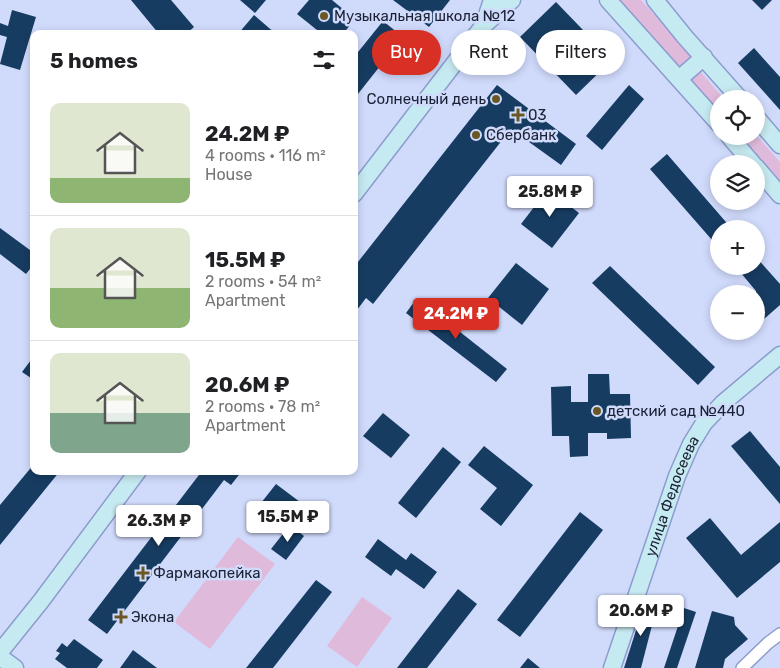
<!DOCTYPE html>
<meta charset="utf-8">
<style>
:root{--surface:#fff;--page:#f2f2f2;--text:#202124;--muted:#757577;--line:#e0e0e0;--accent:#d93025}
body{margin:0;font-family:Rubik,sans-serif;background:var(--page);color:var(--text);height:100vh;display:flex;flex-direction:column;font-size:19px;white-space:nowrap}
*{box-sizing:border-box;margin:0}
p{font-size:16px;color:var(--muted)}
.icon{flex:none;width:28px;height:28px;fill:none;stroke:currentColor;stroke-width:2;stroke-linecap:round;stroke-linejoin:round}
.map{position:relative;flex:1;overflow:hidden}
.panel{position:absolute;left:30px;top:30px;width:328px;height:445px;display:flex;flex-direction:column;background:var(--surface);border-radius:10px;box-shadow:0 2px 8px #0003}
.panel>*{flex:none}
.top-card{position:absolute;left:372px;top:30px;width:332px;height:45px;display:flex;gap:10px}
.controls{position:absolute;left:710px;top:90px;display:grid;gap:10px}
.controls a{display:grid;place-items:center;width:55px;height:55px;border-radius:50%;background:var(--surface);box-shadow:0 2px 8px #0003;font-size:25px}
.price{position:absolute;translate:-50% -42px;padding:0 11px;border-radius:5px;background:#fff;color:#222;font-size:16px;line-height:32px;filter:drop-shadow(0 1px 2px #0008)}
.price::after{content:'';position:absolute;left:50%;top:30px;width:15px;height:11px;margin-left:-8px;background:inherit;clip-path:polygon(0 0,100% 0,50% 100%)}
.price.selected{background:var(--accent);color:#fff}
ul{padding:0;list-style:none}
li{display:flex;align-items:center;gap:15px;height:125px;padding:0 20px}
li+li{border-top:1px solid var(--line)}
li span{display:grid;place-items:center;flex:none;width:140px;height:100px;border-radius:10px;color:#555}
li>.icon{margin-inline-start:auto}
span .icon{width:60px;height:60px;fill:#fffc;stroke-width:1}
li b{font-size:21px}
h2{display:flex;justify-content:space-between;align-items:center;height:60px;padding:0 20px;font-size:21px}
.chip{padding:0 18px;border-radius:22px;background:var(--surface);box-shadow:0 2px 8px #0003;font-size:18px;line-height:45px}
.chip.selected{background:var(--accent);color:#fff}
.map>svg:first-child{display:block}
.green{fill:#e0badb}
.building{fill:#173c61}
.lines{fill:none;stroke-linecap:round;stroke-linejoin:round}
.street-casing{stroke:#8d9ccf;stroke-width:14}
.secondary-casing{stroke:#8d9ccf;stroke-width:19}
.street{stroke:#fff;stroke-width:11}
.secondary{stroke:#c6eaf1;stroke-width:16}
.poi-dot{fill:#695826;stroke:#d0dafb;stroke-width:2}
.labels{text-anchor:middle;stroke-width:5;stroke-linejoin:round;paint-order:stroke}
.poi-label{font-size:15px;fill:#1b2134;stroke:#d0dafb;text-anchor:start}
.street-label{font-size:15px;fill:#1b2134;stroke:#d0dafb}
</style>
<div class="map">
<svg width="780" height="668" viewBox="0 0 780 668">
<rect width="100%" height="100%" fill="#d0dafb"/>
<g class="green">
<polygon points="618,0 641,0 691,56 679,67"/>
<polygon points="698,69 724,99 719,99 719,116 686,80"/>
<polygon points="756,135 780,162 780,185 737,136"/>
<polygon points="238,537 275,564 210,649 174,622"/>
<polygon points="362,597 392,618 357,667 327,646"/>
</g>
<g class="building">
<polygon points="131,0 171,0 194,27 186,34 159,34"/>
<polygon points="240,0 266,0 255,13"/>
<polygon points="309,0 332,0 355,19 343,34 322,34 297,14"/>
<polygon points="393,0 450,0 429,27"/>
<polygon points="752,0 772,0 762,10"/>
<polygon points="556,2 612,60 576,95 520,37"/>
<polygon points="12,10 36,17 20,70 0,64 7,37 0,35 0,23 8,26"/>
<polygon points="254,15 276,34 238,34"/>
<polygon points="383,21 403,37 354,99 354,57"/>
<polygon points="754,48 780,77 780,110 738,63"/>
<polygon points="497,85 576,144 561,165 511,129 373,304 366,298 354,314 354,267"/>
<polygon points="629,85 644,99 602,150 586,136"/>
<polygon points="667,154 732,229 719,229 719,248 650,169"/>
<polygon points="548,189 579,213 552,248 521,224"/>
<polygon points="0,228 34,253 34,264 26,274 0,254"/>
<polygon points="756,257 780,284 780,305 756,326 756,291 735,266 756,266"/>
<polygon points="516,263 549,289 522,325 488,298"/>
<polygon points="610,266 715,367 698,385 592,283"/>
<polygon points="417,298 507,369 496,382 406,313"/>
<polygon points="34,356 34,380 22,372"/>
<polygon points="588,374 609,374 610,394 630,394 631,438 607,439 607,433 588,433 588,456 570,457 569,436 552,436 551,387 571,386 571,402 588,402"/>
<polygon points="383,413 410,435 391,458 363,436"/>
<polygon points="750,431 780,467 780,504 731,446"/>
<polygon points="484,446 533,485 501,526 480,509 497,488 468,465"/>
<polygon points="443,447 461,462 416,518 398,503"/>
<polygon points="34,464 34,471 60,471 0,545 0,505"/>
<polygon points="202,471 242,471 231,485 224,480 107,634 88,620"/>
<polygon points="276,484 304,505 290,525 261,503"/>
<polygon points="580,512 603,530 520,637 497,620"/>
<polygon points="710,518 741,555 780,522 780,562 737,598 686,538"/>
<polygon points="290,525 304,536 286,560 271,549"/>
<polygon points="378,539 406,560 411,553 437,572 424,589 396,569 391,576 365,557"/>
<polygon points="316,580 332,592 273,668 246,668"/>
<polygon points="458,589 477,604 427,668 397,668"/>
<polygon points="645,602 657,606 641,668 624,668"/>
<polygon points="684,608 696,612 677,668 664,668"/>
<polygon points="712,611 734,617 735,625 748,639 725,659 723,668 695,668"/>
<polygon points="74,639 103,660 97,668 67,668 55,659 60,653 56,651 62,643 67,647"/>
<polygon points="133,650 157,668 120,668"/>
<polygon points="528,658 540,668 520,668"/>
</g>
<g class="lines">
<g class="street-casing">
<polyline id="street" points="742,668 768,643 780,634"/>
</g>
<g class="secondary-casing">
<g id="secondary">
<polyline points="608,0 719,124"/>
<polyline points="655,0 685,37 740,99"/>
<polyline points="484,24 492,0"/>
<polyline points="679,79 704,57"/>
<polyline points="756,117 780,145"/>
<polyline points="729,136 753,164"/>
<polyline points="756,167 780,195"/>
<polyline points="354,194 483,26 512,0"/>
<polyline points="0,652 41,601 138,471"/>
<polyline points="0,657 15,668"/>
<path id="s1" d="M 612,668 L 677,476 L 691,444 L 704,423 L 723,403 L 780,355"/>
</g>
</g>
<use href="#street" class="street"/>
<use href="#secondary" class="secondary"/>
</g>
<g class="poi-dot">
<circle cx="324" cy="16" r="5"/>
<circle cx="496" cy="99" r="5"/>
<path d="M515.5 107.5h5v5h5v5h-5v5h-5v-5h-5v-5h5z"/>
<circle cx="476" cy="135" r="5"/>
<circle cx="597" cy="411" r="5"/>
<path d="M140.5 565.5h5v5h5v5h-5v5h-5v-5h-5v-5h5z"/>
<path d="M118.5 609.5h5v5h5v5h-5v5h-5v-5h-5v-5h5z"/>
</g>
<g class="labels">
<g class="poi-label">
<text x="334" y="21">Музыкальная школа №12</text>
<text x="486" y="104" text-anchor="end">Солнечный день</text>
<text x="528" y="120">03</text>
<text x="486" y="140">Сбербанк</text>
<text x="607" y="416">детский сад №440</text>
<text x="153" y="578">Фармакопейка</text>
<text x="131" y="622">Экона</text>
</g>
<g class="street-label">
<text dy="5" stroke="none"><textPath href="#s1" startOffset="182">улица Федосеева</textPath></text>
</g>
</g>
</svg>
<div class="controls">
<a><svg class="icon" aria-label="locate" viewBox="0 0 24 24"><circle cx="12" cy="12" r="6"/><path d="M12 2v4M12 18v4M2 12h4M18 12h4"/></svg></a>
<a><svg class="icon" aria-label="layers" viewBox="0 0 24 24"><path d="M12 4l9 5-9 5-9-5zM3 14l9 5 9-5"/></svg></a>
<a>+</a>
<a>−</a>
</div>
<b class="price" style="left:550px;top:218px">25.8M ₽</b>
<b class="price selected" style="left:456px;top:340px">24.2M ₽</b>
<b class="price" style="left:288px;top:543px">15.5M ₽</b>
<b class="price" style="left:159px;top:547px">26.3M ₽</b>
<b class="price" style="left:641px;top:637px">20.6M ₽</b>
<div class="top-card">
<a class="chip selected">Buy</a>
<a class="chip">Rent</a>
<a class="chip">Filters</a>
</div>
<section class="panel">
<h2>5 homes<svg class="icon" aria-label="filters" viewBox="0 0 24 24"><path d="M4 7h16M4 17h16"/><circle cx="9" cy="7" r="2"/><circle cx="15" cy="17" r="2"/></svg></h2>
<ul>
<li><span style="background:linear-gradient(#dfe7d0 75%,#8fb573 0)"><svg class="icon" aria-label="home" viewBox="0 0 24 24"><path d="M3 11l9-7 9 7M6 9v11h12V9"/></svg></span><div><b>24.2M ₽</b><p>4 rooms · 116 m²</p><p>House</p></div></li>
<li><span style="background:linear-gradient(#dfe7d0 60%,#8fb573 0)"><svg class="icon" aria-label="home" viewBox="0 0 24 24"><path d="M3 11l9-7 9 7M6 9v11h12V9"/></svg></span><div><b>15.5M ₽</b><p>2 rooms · 54 m²</p><p>Apartment</p></div></li>
<li><span style="background:linear-gradient(#dfe7d0 60%,#7fa58c 0)"><svg class="icon" aria-label="home" viewBox="0 0 24 24"><path d="M3 11l9-7 9 7M6 9v11h12V9"/></svg></span><div><b>20.6M ₽</b><p>2 rooms · 78 m²</p><p>Apartment</p></div></li>
</ul>
</section>
</div>
